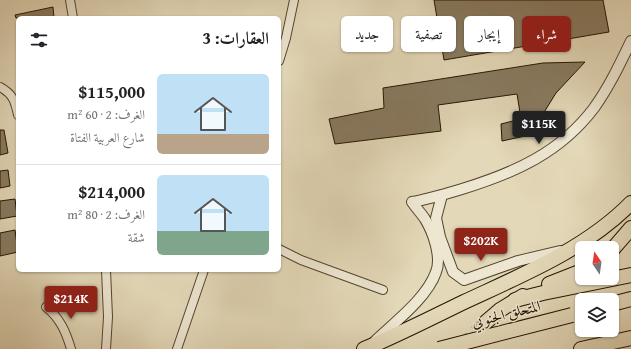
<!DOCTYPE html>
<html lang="ar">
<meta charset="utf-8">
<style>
:root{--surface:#fff;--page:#f2f2f2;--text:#202124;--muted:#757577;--line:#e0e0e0;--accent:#8f2418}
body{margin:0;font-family:"Gentium Book Plus",Amiri,serif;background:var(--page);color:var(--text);direction:rtl;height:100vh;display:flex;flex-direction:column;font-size:15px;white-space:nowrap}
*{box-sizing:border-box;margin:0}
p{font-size:13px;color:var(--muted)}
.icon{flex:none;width:22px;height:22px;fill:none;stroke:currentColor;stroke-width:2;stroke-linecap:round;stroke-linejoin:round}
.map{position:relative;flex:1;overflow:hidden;direction:ltr}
.sheet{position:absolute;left:16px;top:16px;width:265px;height:256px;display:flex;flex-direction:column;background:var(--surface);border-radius:6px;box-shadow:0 1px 3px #0004;direction:rtl}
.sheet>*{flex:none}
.guide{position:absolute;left:293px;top:16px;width:278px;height:36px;direction:rtl;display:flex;gap:8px}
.needle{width:26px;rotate:347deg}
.tools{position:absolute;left:575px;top:241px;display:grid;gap:8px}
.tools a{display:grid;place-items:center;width:44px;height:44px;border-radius:6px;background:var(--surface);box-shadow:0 1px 3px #0004;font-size:20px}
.price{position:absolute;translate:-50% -34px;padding:0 9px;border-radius:4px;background:var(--accent);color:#fff;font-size:13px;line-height:26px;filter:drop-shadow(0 1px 2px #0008)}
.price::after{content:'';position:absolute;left:50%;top:24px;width:12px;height:9px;margin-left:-6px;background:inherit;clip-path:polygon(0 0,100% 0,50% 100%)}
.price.selected{background:#222;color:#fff}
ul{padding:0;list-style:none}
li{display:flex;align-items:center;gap:12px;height:100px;padding:0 12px}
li+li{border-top:1px solid var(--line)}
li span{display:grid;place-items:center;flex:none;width:112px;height:80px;border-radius:6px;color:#555}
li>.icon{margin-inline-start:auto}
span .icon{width:48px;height:48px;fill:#fffc;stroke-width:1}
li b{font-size:17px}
h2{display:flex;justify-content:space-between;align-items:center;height:48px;padding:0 12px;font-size:17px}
.chip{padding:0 14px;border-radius:6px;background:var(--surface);box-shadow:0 1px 3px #0004;font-size:14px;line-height:36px}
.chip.selected{background:var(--accent);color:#fff}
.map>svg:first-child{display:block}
.building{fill:#887a60;stroke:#251400}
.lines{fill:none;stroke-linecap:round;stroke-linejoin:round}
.motorway-tunnel{stroke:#bdb193;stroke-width:14;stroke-dasharray:14 7;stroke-linecap:butt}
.minor-casing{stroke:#54452e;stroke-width:10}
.tertiary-casing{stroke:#54452e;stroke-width:12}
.motorway-casing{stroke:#251400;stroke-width:16}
.minor{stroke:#ede6d1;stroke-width:8}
.tertiary{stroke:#ede6d1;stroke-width:10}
.motorway{stroke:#e3d8b8;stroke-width:14}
.motorway-bridge-casing{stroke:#251400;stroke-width:16;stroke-linecap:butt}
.motorway-bridge{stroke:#e3d8b8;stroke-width:14}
.labels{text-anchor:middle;stroke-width:3;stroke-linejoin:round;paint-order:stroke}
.street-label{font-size:15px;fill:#251400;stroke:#ede6d1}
</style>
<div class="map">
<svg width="631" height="349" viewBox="0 0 631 349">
<rect width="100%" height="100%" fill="#e3d8b8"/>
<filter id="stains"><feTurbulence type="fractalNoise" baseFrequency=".005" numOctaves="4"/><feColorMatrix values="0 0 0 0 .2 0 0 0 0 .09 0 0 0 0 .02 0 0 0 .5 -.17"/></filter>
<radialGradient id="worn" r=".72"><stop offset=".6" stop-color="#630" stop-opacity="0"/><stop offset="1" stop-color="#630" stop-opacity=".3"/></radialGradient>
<g class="building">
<polygon points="434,0 603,0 609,32 444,60"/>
<polygon points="53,7 54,18 16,18 15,15"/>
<polygon points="585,62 556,93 530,135 502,141 501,124 521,119 517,94 438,105 441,131 335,144 329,119 384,108 383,88 543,63"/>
<polygon points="0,130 4,130 8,153 0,155"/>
<polygon points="8,170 10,186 0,188 0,171"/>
<polygon points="15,199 17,216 0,219 0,201"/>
<polygon points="15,230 18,252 0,256 0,233"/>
</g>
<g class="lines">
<polyline class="motorway-tunnel" points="461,347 486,322"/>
<g class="minor-casing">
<g id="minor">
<polyline points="70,0 73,18"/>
<polyline points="279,61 286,38 294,0"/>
<path d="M 0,87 C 13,94 15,101 18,115"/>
<polyline points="279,249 301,260 383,290"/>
<path d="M 46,307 C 60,318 66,332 71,349"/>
<polyline points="106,349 108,317 106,270"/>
<polyline points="177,349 204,270"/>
</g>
</g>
<g class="tertiary-casing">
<g id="tertiary">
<polyline points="442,195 436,218 440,237 453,272 464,280 518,261 560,251"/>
<path d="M 375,341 C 395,322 427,298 436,272 C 442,257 433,232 425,219 C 421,213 416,208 412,202 C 429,199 445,194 462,189 C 514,173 560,153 594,108 C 609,87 620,64 631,41"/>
</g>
</g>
<g class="motorway-casing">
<g id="motorway">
<polyline points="612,250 631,228"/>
<polyline points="549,284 582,271"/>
<polyline points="515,300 543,293 631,275"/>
<polyline points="612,304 631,299"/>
<polyline points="486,322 500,310 523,296"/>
<path d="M 364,349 C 398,335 431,318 464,302 C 522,275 586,249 631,203"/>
<polyline points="581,349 631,338"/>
</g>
</g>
<use href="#minor" class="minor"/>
<use href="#tertiary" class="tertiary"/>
<use href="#motorway" class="motorway"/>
<g class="motorway-bridge-casing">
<polyline id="motorway-bridge" points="439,349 572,315"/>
</g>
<use href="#motorway-bridge" class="motorway-bridge"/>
</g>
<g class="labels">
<g class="street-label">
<text transform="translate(506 314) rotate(-14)" y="5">المتحلق الجنوبي</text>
</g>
</g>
<rect width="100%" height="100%" filter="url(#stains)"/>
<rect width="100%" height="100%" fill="url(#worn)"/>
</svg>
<div class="tools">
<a><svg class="needle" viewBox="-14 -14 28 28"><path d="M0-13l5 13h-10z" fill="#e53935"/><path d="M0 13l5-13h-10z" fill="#757577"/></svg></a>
<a><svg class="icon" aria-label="layers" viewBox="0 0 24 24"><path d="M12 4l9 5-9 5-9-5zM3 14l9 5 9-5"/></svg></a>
</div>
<b class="price selected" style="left:539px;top:145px">$115K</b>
<b class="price" style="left:481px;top:262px">$202K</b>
<b class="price" style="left:71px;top:320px">$214K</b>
<div class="guide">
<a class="chip selected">شراء</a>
<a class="chip">إيجار</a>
<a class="chip">تصفية</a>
<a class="chip">جديد</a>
</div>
<section class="sheet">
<h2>العقارات: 3<svg class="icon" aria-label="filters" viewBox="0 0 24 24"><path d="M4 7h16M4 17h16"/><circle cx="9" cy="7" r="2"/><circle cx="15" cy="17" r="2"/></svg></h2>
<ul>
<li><span style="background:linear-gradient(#bfe0f5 75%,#b9a48a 0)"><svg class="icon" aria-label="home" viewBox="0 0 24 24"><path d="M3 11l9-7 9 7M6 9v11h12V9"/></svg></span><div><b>$115,000</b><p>الغرف: 2 · 60 m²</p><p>شارع العربية الفتاة</p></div></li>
<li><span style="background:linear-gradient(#bfe0f5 70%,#7fa58c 0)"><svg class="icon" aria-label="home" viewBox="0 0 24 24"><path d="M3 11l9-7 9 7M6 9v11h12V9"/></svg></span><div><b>$214,000</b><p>الغرف: 2 · 80 m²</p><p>شقة</p></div></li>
</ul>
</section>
</div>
